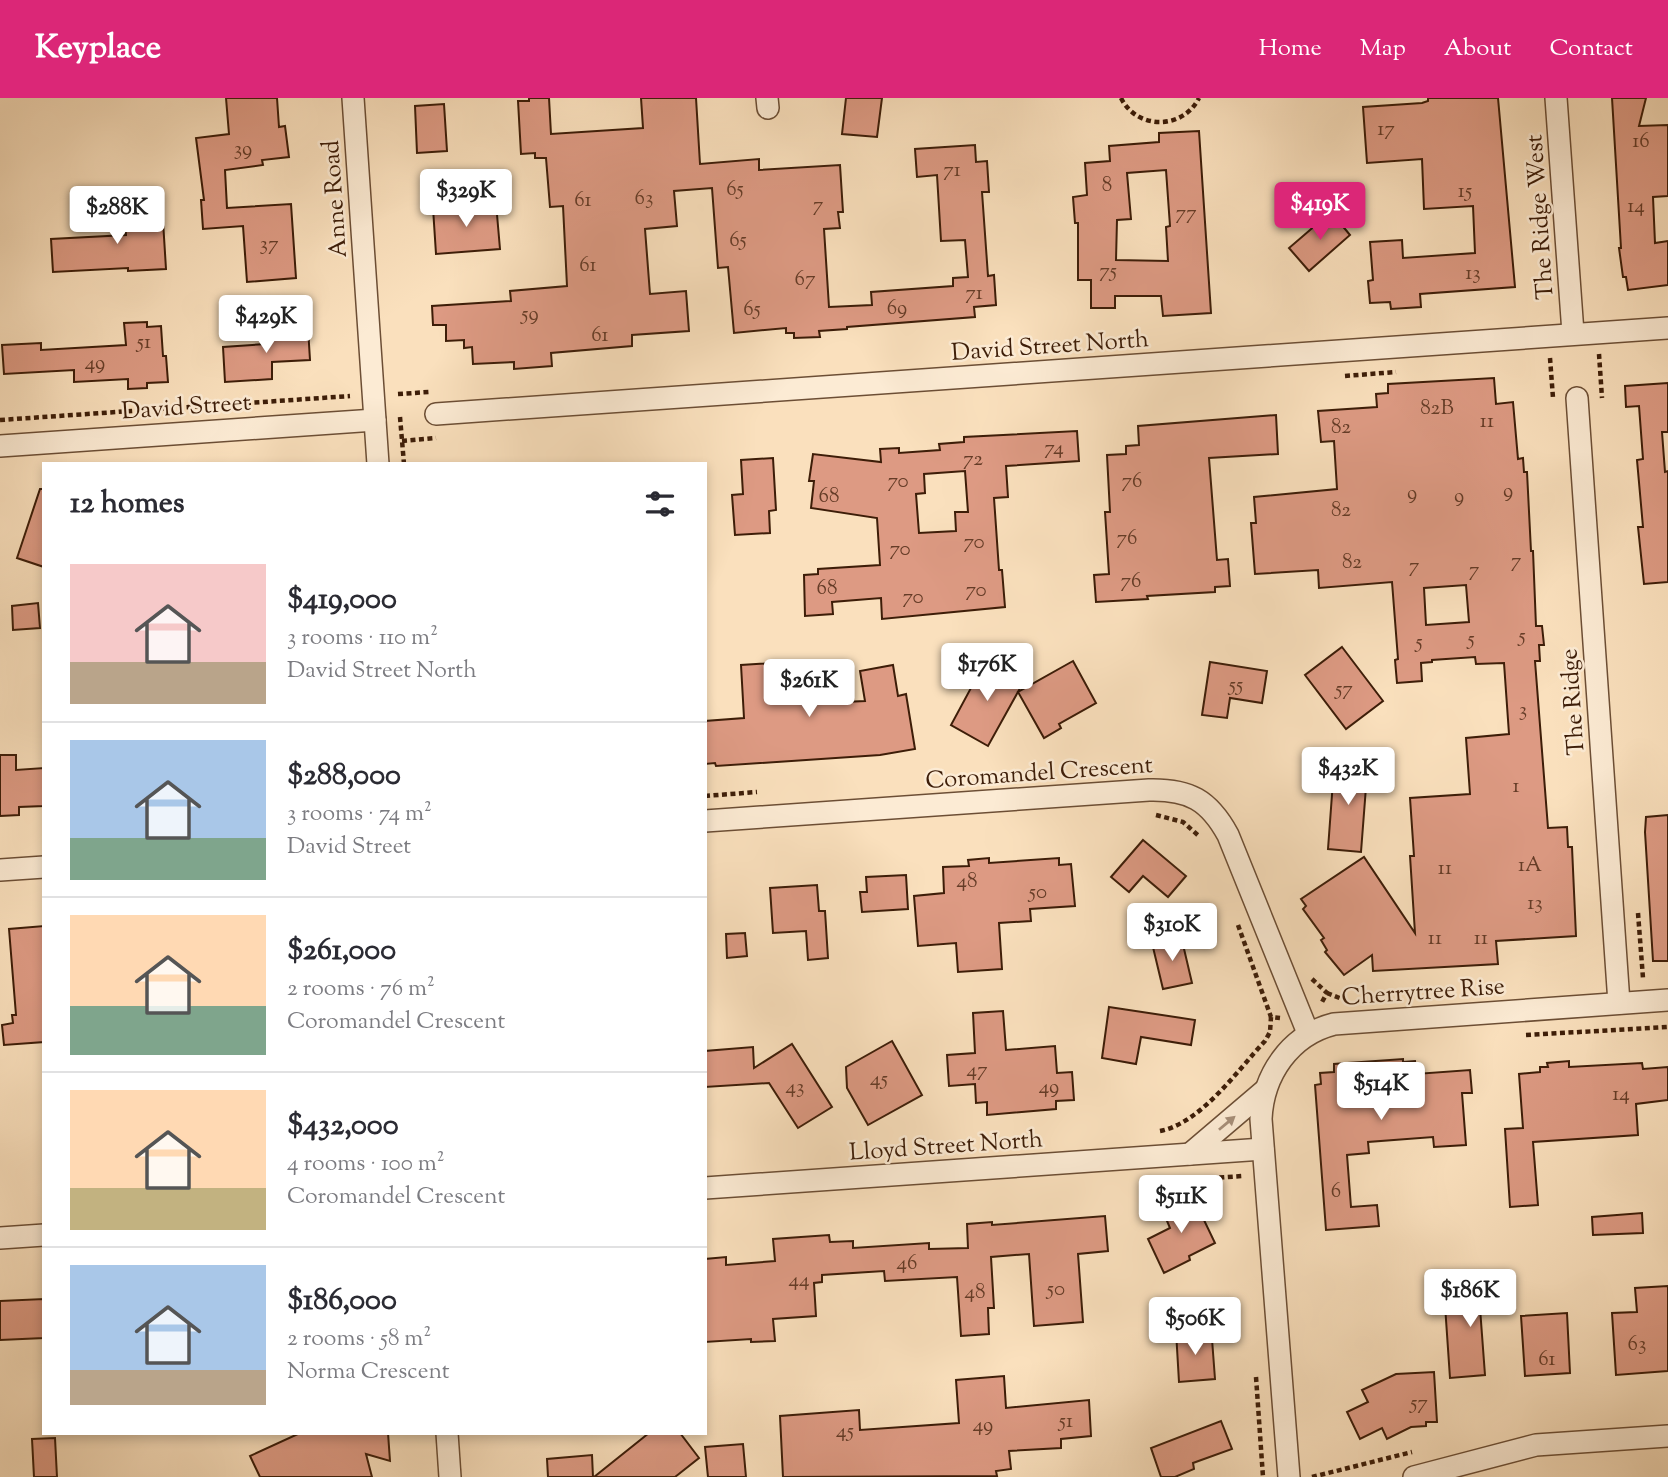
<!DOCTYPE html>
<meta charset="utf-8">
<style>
:root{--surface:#fff;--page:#f2f2f3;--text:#2b2b33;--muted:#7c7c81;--line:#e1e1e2;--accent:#db2777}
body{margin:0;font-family:"Sorts Mill Goudy",serif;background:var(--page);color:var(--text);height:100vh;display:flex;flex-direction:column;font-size:26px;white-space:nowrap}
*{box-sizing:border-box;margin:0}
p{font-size:23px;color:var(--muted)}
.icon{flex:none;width:38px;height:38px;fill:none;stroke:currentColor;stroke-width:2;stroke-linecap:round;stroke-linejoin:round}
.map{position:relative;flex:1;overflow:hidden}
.side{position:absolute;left:42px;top:364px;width:665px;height:973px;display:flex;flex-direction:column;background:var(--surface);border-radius:0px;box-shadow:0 4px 10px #0003}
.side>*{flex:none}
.price{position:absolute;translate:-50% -60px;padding:0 16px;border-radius:7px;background:#fff;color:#222;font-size:23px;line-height:46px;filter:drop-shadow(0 2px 4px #0008)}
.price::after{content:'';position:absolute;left:50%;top:42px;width:21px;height:16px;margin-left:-10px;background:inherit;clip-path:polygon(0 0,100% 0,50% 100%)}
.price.selected{background:var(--accent);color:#fff}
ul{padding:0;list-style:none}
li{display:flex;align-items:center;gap:21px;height:175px;padding:0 28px}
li+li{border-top:2px solid var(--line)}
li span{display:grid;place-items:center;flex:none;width:196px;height:140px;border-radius:0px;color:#555}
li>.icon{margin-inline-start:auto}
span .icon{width:84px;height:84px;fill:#fffc;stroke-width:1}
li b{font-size:30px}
h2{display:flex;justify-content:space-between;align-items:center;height:84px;padding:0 28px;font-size:30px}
header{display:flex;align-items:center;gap:42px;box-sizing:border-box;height:98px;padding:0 35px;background:var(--accent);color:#fff}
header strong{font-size:33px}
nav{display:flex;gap:38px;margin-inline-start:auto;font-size:24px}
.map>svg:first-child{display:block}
.building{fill:#dd9a83;stroke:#3d1d08;stroke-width:2;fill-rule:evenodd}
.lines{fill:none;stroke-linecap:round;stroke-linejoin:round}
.minor-casing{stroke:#6c4e35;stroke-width:24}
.path{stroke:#3d1d08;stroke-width:4.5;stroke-dasharray:5 3.5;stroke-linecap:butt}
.minor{stroke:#fcebd4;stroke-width:21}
.oneway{fill:#a68e78}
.labels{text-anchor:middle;stroke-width:5;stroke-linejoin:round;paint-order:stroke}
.number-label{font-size:21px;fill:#653c27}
.street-label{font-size:24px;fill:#3d1d08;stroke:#fcebd4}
</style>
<header>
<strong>Keyplace</strong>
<nav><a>Home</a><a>Map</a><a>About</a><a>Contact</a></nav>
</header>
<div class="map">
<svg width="1668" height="1379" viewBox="0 0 1668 1379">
<rect width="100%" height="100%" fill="#fae0bd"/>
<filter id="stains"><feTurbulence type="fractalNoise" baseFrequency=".00286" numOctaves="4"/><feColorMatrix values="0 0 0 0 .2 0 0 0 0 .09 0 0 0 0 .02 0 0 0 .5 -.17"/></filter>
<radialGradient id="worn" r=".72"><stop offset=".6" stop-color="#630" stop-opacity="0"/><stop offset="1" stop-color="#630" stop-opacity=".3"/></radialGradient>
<g class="building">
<polygon points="226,0 277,0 279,29 285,28 289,59 262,62 263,67 225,72 227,110 291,106 296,180 247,184 243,128 203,131 201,102 204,102 196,40 229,36"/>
<polygon points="529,0 549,0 551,36 643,30 641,0 696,0 700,66 759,61 759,72 840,67 843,114 838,114 840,130 824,131 829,209 872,207 871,194 953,188 953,180 968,179 965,142 941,143 937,77 917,79 915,51 975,47 976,64 987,63 989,94 982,94 988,178 994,177 996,207 974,209 975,219 847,229 847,231 819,233 820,239 794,240 794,235 786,235 786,230 734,235 728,169 718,170 712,90 674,93 677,128 645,131 650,196 686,193 689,233 632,237 632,248 551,255 552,268 514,271 514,264 473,266 472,249 464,250 464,242 446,243 446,227 433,227 432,208 511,203 510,193 567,188 563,108 550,109 546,60 535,60 535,55 521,56 518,3 529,3"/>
<polygon points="846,0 882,0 877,39 842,36"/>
<polygon points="1428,0 1498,0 1515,189 1420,196 1421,209 1391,211 1390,204 1370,205 1368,183 1373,182 1370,144 1402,142 1403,160 1475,155 1473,108 1424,111 1422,61 1367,65 1363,9 1422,5 1428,3"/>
<polygon points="1612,0 1646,0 1639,28 1668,27 1668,98 1653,99 1655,145 1668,143 1668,187 1628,192 1626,179 1623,179 1619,150 1621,150"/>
<polygon points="444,6 447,53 417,55 415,8"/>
<path d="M 1199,33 L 1211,215 L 1163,218 L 1161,198 L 1115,198 L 1115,210 L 1091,210 L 1091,182 L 1078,182 L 1078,125 L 1075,125 L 1073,99 L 1087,97 L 1085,65 L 1110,63 L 1109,48 L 1159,44 L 1159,35 ZM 1166,72 L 1170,128 L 1166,129 L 1168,163 L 1116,162 L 1117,122 L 1131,121 L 1127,75 Z"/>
<polygon points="496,105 500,151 436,156 433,110"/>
<polygon points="162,107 166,171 128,173 128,170 53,174 51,141 126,137 124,110"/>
<polygon points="1331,114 1350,137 1309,173 1289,150"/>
<polygon points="147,224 147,229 161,228 163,258 166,258 168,284 147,285 147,290 128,291 128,281 74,284 74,272 4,276 2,247 41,245 41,252 126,247 124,225"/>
<polygon points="308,230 310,262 272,264 272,281 225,284 223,249 265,246 264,232"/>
<path d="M 1494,280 L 1496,306 L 1513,304 L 1518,361 L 1523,360 L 1524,374 L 1527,374 L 1531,453 L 1533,453 L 1536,528 L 1542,528 L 1544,547 L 1539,547 L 1540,563 L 1535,563 L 1548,730 L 1567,729 L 1568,749 L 1572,749 L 1576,838 L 1496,843 L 1498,866 L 1373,873 L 1372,857 L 1344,877 L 1325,854 L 1327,852 L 1321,842 L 1324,840 L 1303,811 L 1306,808 L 1301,801 L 1364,759 L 1415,835 L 1410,758 L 1414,758 L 1410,700 L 1470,696 L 1466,640 L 1509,636 L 1504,565 L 1476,566 L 1475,559 L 1432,562 L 1432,564 L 1421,565 L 1422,583 L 1397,585 L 1395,562 L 1398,561 L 1392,484 L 1319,490 L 1318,472 L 1255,476 L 1251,425 L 1256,425 L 1254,399 L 1337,391 L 1334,343 L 1321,344 L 1318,313 L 1377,309 L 1376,296 L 1388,295 L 1388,286 ZM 1466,487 L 1469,524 L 1426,527 L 1424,490 Z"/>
<polygon points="1668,285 1668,334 1662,334 1665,374 1668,373 1668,484 1644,486 1638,429 1643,429 1637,362 1643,361 1639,308 1626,309 1625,288"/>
<polygon points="1276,317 1278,356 1209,360 1217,462 1228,461 1230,488 1215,489 1215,494 1147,498 1148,501 1096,504 1094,477 1109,476 1105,414 1110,414 1107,357 1126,356 1126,348 1139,347 1138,328"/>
<path d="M 1077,333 L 1079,363 L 1006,368 L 1008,399 L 994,400 L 999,472 L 1002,472 L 1005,509 L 882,521 L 881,500 L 832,504 L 833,516 L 805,518 L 804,477 L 818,476 L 818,471 L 880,467 L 877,420 L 811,410 L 814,383 L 809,383 L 813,356 L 881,364 L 880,351 L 899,350 L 899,355 L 940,352 L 939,346 L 964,344 L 964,339 ZM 965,373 L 968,414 L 955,414 L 956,433 L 919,435 L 916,396 L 925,395 L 924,376 Z"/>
<polygon points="773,360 776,412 769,413 770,435 735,437 732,397 743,396 741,362"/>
<polygon points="40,391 44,391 44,469 17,460"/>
<polygon points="38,505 40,530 13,532 12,508"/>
<polygon points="1342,549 1383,603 1346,631 1305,577"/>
<polygon points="819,562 822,605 865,603 860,573 893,567 898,598 906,596 915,651 880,657 716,668 715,665 705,666 705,623 744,620 741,567"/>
<polygon points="986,562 1024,583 988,648 951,627"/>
<polygon points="1073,563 1096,605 1059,626 1061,630 1044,640 1018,594"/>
<polygon points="1210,564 1267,573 1262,605 1230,600 1227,620 1202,617"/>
<polygon points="0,657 16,657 16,672 44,670 44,708 19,709 19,717 0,718"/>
<polygon points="1341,661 1368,663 1361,754 1328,751 1333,683 1339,684"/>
<polygon points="1668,717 1668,863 1653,863 1645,734 1646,719"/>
<polygon points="1143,742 1186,778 1168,799 1143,778 1129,794 1111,779"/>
<polygon points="989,760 989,765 1059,760 1059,767 1071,766 1075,808 1030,811 1031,823 999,825 1002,871 958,874 956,845 918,848 914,798 944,795 943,769 969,768 968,762"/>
<polygon points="906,777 908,811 862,814 860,794 867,794 866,779"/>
<polygon points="817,787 819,813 825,813 828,860 808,862 806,833 773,835 770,790"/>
<polygon points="44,828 44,944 4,947 2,927 13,925 12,917 16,917 9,831"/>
<polygon points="745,835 747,858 727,860 726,836"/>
<polygon points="1181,838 1192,885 1163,891 1152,845"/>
<polygon points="1109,909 1195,922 1191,947 1141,939 1136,966 1102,960"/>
<polygon points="1003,913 1006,952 1055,948 1057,975 1072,974 1074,1002 1056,1003 1056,1011 987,1017 987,1004 976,1005 975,986 949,988 947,957 975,955 973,915"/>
<polygon points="892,943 922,997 868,1027 847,990 846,969"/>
<polygon points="792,946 832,1009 798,1030 769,985 705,989 705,953 753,949 754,970"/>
<polygon points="1403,961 1403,964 1415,963 1416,976 1470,972 1472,995 1462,995 1466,1047 1434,1049 1433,1039 1368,1044 1369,1055 1347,1057 1351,1109 1377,1107 1379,1128 1326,1132 1315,987 1321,986 1320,975 1334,974 1334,966"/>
<polygon points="1569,963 1569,969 1642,965 1643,971 1668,969 1668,1002 1636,1006 1638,1037 1533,1044 1538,1107 1510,1109 1505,1031 1523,1030 1519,976 1540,974 1540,969 1548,969 1547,965"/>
<polygon points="1192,1097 1215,1145 1189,1158 1190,1162 1164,1175 1148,1141 1170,1130 1162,1111"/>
<polygon points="1642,1115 1643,1135 1593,1137 1592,1119"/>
<polygon points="1105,1118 1108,1153 1078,1156 1083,1224 1034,1228 1029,1156 991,1159 994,1210 988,1210 989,1236 961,1238 957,1179 885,1183 884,1173 822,1177 822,1184 814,1185 816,1218 773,1221 775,1243 751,1244 751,1241 705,1244 705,1161 726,1159 726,1167 775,1163 773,1141 829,1137 830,1144 853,1143 853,1150 929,1145 929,1151 968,1150 967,1126 992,1124 992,1127"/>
<polygon points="1668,1188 1668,1273 1616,1277 1612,1215 1637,1214 1635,1190"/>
<polygon points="1508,1189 1509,1208 1480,1210 1485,1277 1450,1280 1445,1207 1457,1206 1456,1193"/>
<polygon points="44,1201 44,1240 0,1242 0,1203"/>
<polygon points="1567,1215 1570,1275 1525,1278 1521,1218"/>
<polygon points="1199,1232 1200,1242 1212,1241 1215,1281 1179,1284 1176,1233"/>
<polygon points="1434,1274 1437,1324 1426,1324 1426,1328 1411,1329 1387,1341 1382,1330 1360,1341 1347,1314 1368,1304 1362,1292 1396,1276"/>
<polygon points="1004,1278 1006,1310 1089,1302 1091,1338 1061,1341 1061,1350 1009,1353 1011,1371 996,1373 997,1378 783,1379 780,1318 859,1312 860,1332 959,1325 956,1282"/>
<polygon points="1221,1323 1232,1351 1193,1365 1194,1371 1175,1379 1161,1379 1151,1350"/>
<polygon points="300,1335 388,1335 390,1363 366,1356 372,1379 260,1379 250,1358"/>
<polygon points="649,1335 680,1335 699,1360 675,1379 594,1379"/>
<polygon points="55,1340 57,1379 34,1379 32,1341"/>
<polygon points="743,1346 746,1379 708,1379 705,1349"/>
<polygon points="592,1357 593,1379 548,1379 547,1361"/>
</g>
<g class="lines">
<g class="minor-casing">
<g id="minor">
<polyline points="353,0 378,366"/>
<polyline points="767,0 768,10"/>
<polyline points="1556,0 1573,235"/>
<polyline points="1577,300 1619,905"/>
<polyline points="436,316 1668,230"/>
<polyline points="0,348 375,322"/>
<path d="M 705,723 L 1149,692 C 1189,691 1209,702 1228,737 L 1308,935"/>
<polyline points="0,772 44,769"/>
<polyline points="1190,1056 1264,993"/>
<polyline points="705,1090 1263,1051"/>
<polyline points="0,1140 44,1137"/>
<polyline points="447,1335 450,1379"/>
<path d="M 1289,1379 L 1261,1021 C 1263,977 1290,937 1334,926 L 1668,902"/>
<polyline points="1414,1379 1536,1347 1668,1338"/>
</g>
</g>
<g class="path">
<path d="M 1121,0 C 1137,32 1183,32 1199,0"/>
<polyline points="1599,256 1602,300"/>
<polyline points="1550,260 1553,300"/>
<polyline points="1345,278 1396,274"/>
<polyline points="398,296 429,294"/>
<polyline points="400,319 404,366"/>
<polyline points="0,322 350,298"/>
<polyline points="402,343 436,340"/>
<polyline points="705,698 757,694"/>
<polyline points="1156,717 1183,724 1200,739"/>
<polyline points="1638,815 1643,880"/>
<polyline points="1238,827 1271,919 1280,920"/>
<polyline points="1312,881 1327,895 1322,904"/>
<polyline points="1327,895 1342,901"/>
<polyline points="1526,937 1668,929"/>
<path d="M 1160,1033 C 1201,1025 1237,973 1265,943 L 1270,934 L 1271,919"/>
<polyline points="1143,1085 1242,1078"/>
<polyline points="1256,1279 1263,1379"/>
<polyline points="1312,1379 1412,1354"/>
</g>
<use href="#minor" class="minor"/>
</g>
<defs><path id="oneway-solid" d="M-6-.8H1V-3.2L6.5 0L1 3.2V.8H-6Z" transform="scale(1.75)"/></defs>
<use class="oneway" href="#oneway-solid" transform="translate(1227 1025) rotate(-40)"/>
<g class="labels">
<g class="number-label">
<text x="1386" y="37">17</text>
<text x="1641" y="49">16</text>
<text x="243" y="57">39</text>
<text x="952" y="78">71</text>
<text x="1107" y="93">8</text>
<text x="735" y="97">65</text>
<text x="1465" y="99">15</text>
<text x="644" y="106">63</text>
<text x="583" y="108">61</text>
<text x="818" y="113">7</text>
<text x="1636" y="114">14</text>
<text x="1186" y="121">77</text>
<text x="738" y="148">65</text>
<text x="269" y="152">37</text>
<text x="588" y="173">61</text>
<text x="1108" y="179">75</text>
<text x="1473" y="181">13</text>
<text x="805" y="187">67</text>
<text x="974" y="201">71</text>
<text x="897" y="216">69</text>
<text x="752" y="217">65</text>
<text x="530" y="222">59</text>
<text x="600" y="243">61</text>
<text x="144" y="250">51</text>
<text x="95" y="271">49</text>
<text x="1437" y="316">82B</text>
<text x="1487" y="329">11</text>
<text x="1341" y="335">82</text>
<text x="1054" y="356">74</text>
<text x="973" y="367">72</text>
<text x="898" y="389">70</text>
<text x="1132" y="389">76</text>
<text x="1508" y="399">9</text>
<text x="1412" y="401">9</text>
<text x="829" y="404">68</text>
<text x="1459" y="404">9</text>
<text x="1341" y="418">82</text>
<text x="1127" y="446">76</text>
<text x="974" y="450">70</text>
<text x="900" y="457">70</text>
<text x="1516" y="469">7</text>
<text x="1352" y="470">82</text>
<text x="1414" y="474">7</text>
<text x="1474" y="478">7</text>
<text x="1131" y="489">76</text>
<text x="827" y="496">68</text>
<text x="976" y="498">70</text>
<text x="913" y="505">70</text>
<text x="1522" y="544">5</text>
<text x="1471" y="547">5</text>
<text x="1419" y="550">5</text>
<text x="1236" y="593">55</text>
<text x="1344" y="597">57</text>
<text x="1523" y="618">3</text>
<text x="1516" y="694">1</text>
<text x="1530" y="773">1A</text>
<text x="1445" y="776">11</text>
<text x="967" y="789">48</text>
<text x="1038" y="800">50</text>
<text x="1535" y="811">13</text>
<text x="1435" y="846">11</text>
<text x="1481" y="846">11</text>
<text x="977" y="978">47</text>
<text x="879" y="987">45</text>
<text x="795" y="995">43</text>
<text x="1049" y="995">49</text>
<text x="1621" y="1002">14</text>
<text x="1336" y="1099">6</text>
<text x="907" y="1171">46</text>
<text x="799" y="1188">44</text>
<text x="1056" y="1197">50</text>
<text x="975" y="1200">48</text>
<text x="1637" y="1252">63</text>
<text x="1547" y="1267">61</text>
<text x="1419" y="1311">57</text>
<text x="1066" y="1329">51</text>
<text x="983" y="1333">49</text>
<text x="845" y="1339">45</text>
</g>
<g class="street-label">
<text transform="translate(334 101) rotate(-94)" y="8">Anne Road</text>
<text transform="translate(1539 119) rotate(-94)" y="8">The Ridge West</text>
<text transform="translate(1050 247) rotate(-4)" y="8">David Street North</text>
<text transform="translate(186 308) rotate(-4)" y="8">David Street</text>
<text transform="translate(1572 604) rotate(-94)" y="8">The Ridge</text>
<text transform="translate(1039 674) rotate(-4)" y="8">Coromandel Crescent</text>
<text transform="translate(1423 893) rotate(-4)" y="8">Cherrytree Rise</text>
<text transform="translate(946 1047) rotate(-4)" y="8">Lloyd Street North</text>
</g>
</g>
<rect width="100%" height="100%" filter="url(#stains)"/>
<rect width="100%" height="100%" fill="url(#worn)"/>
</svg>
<b class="price" style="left:466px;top:131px">$329K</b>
<b class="price selected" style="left:1320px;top:144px">$419K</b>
<b class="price" style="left:117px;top:148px">$288K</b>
<b class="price" style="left:266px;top:257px">$429K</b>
<b class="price" style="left:987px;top:605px">$176K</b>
<b class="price" style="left:809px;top:621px">$261K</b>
<b class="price" style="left:1348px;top:709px">$432K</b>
<b class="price" style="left:1172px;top:865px">$310K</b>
<b class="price" style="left:1381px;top:1024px">$514K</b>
<b class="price" style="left:1181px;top:1137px">$511K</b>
<b class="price" style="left:1470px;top:1231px">$186K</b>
<b class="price" style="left:1195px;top:1259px">$506K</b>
<section class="side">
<h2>12 homes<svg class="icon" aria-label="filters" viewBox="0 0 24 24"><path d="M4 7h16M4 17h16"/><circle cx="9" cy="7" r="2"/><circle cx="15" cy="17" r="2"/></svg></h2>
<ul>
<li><span style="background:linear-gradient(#f6c9c9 70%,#b9a48a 0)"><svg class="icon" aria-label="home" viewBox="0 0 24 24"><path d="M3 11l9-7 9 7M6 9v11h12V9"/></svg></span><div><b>$419,000</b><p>3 rooms · 110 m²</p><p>David Street North</p></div></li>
<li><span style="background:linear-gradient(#a9c7e8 70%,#7fa58c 0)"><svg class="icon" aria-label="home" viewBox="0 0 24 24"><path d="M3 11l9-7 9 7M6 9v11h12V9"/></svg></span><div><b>$288,000</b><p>3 rooms · 74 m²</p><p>David Street</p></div></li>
<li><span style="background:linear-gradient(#ffd9b3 65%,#7fa58c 0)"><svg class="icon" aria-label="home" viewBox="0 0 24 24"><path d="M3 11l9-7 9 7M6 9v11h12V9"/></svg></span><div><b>$261,000</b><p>2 rooms · 76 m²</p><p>Coromandel Crescent</p></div></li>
<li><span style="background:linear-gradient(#ffd9b3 70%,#c2b280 0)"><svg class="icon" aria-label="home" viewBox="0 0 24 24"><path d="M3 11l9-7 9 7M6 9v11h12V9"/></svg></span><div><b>$432,000</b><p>4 rooms · 100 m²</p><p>Coromandel Crescent</p></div></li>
<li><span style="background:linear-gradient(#a9c7e8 75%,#b9a48a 0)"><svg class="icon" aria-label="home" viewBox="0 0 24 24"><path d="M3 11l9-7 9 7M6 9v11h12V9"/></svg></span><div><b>$186,000</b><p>2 rooms · 58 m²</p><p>Norma Crescent</p></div></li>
</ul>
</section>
</div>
